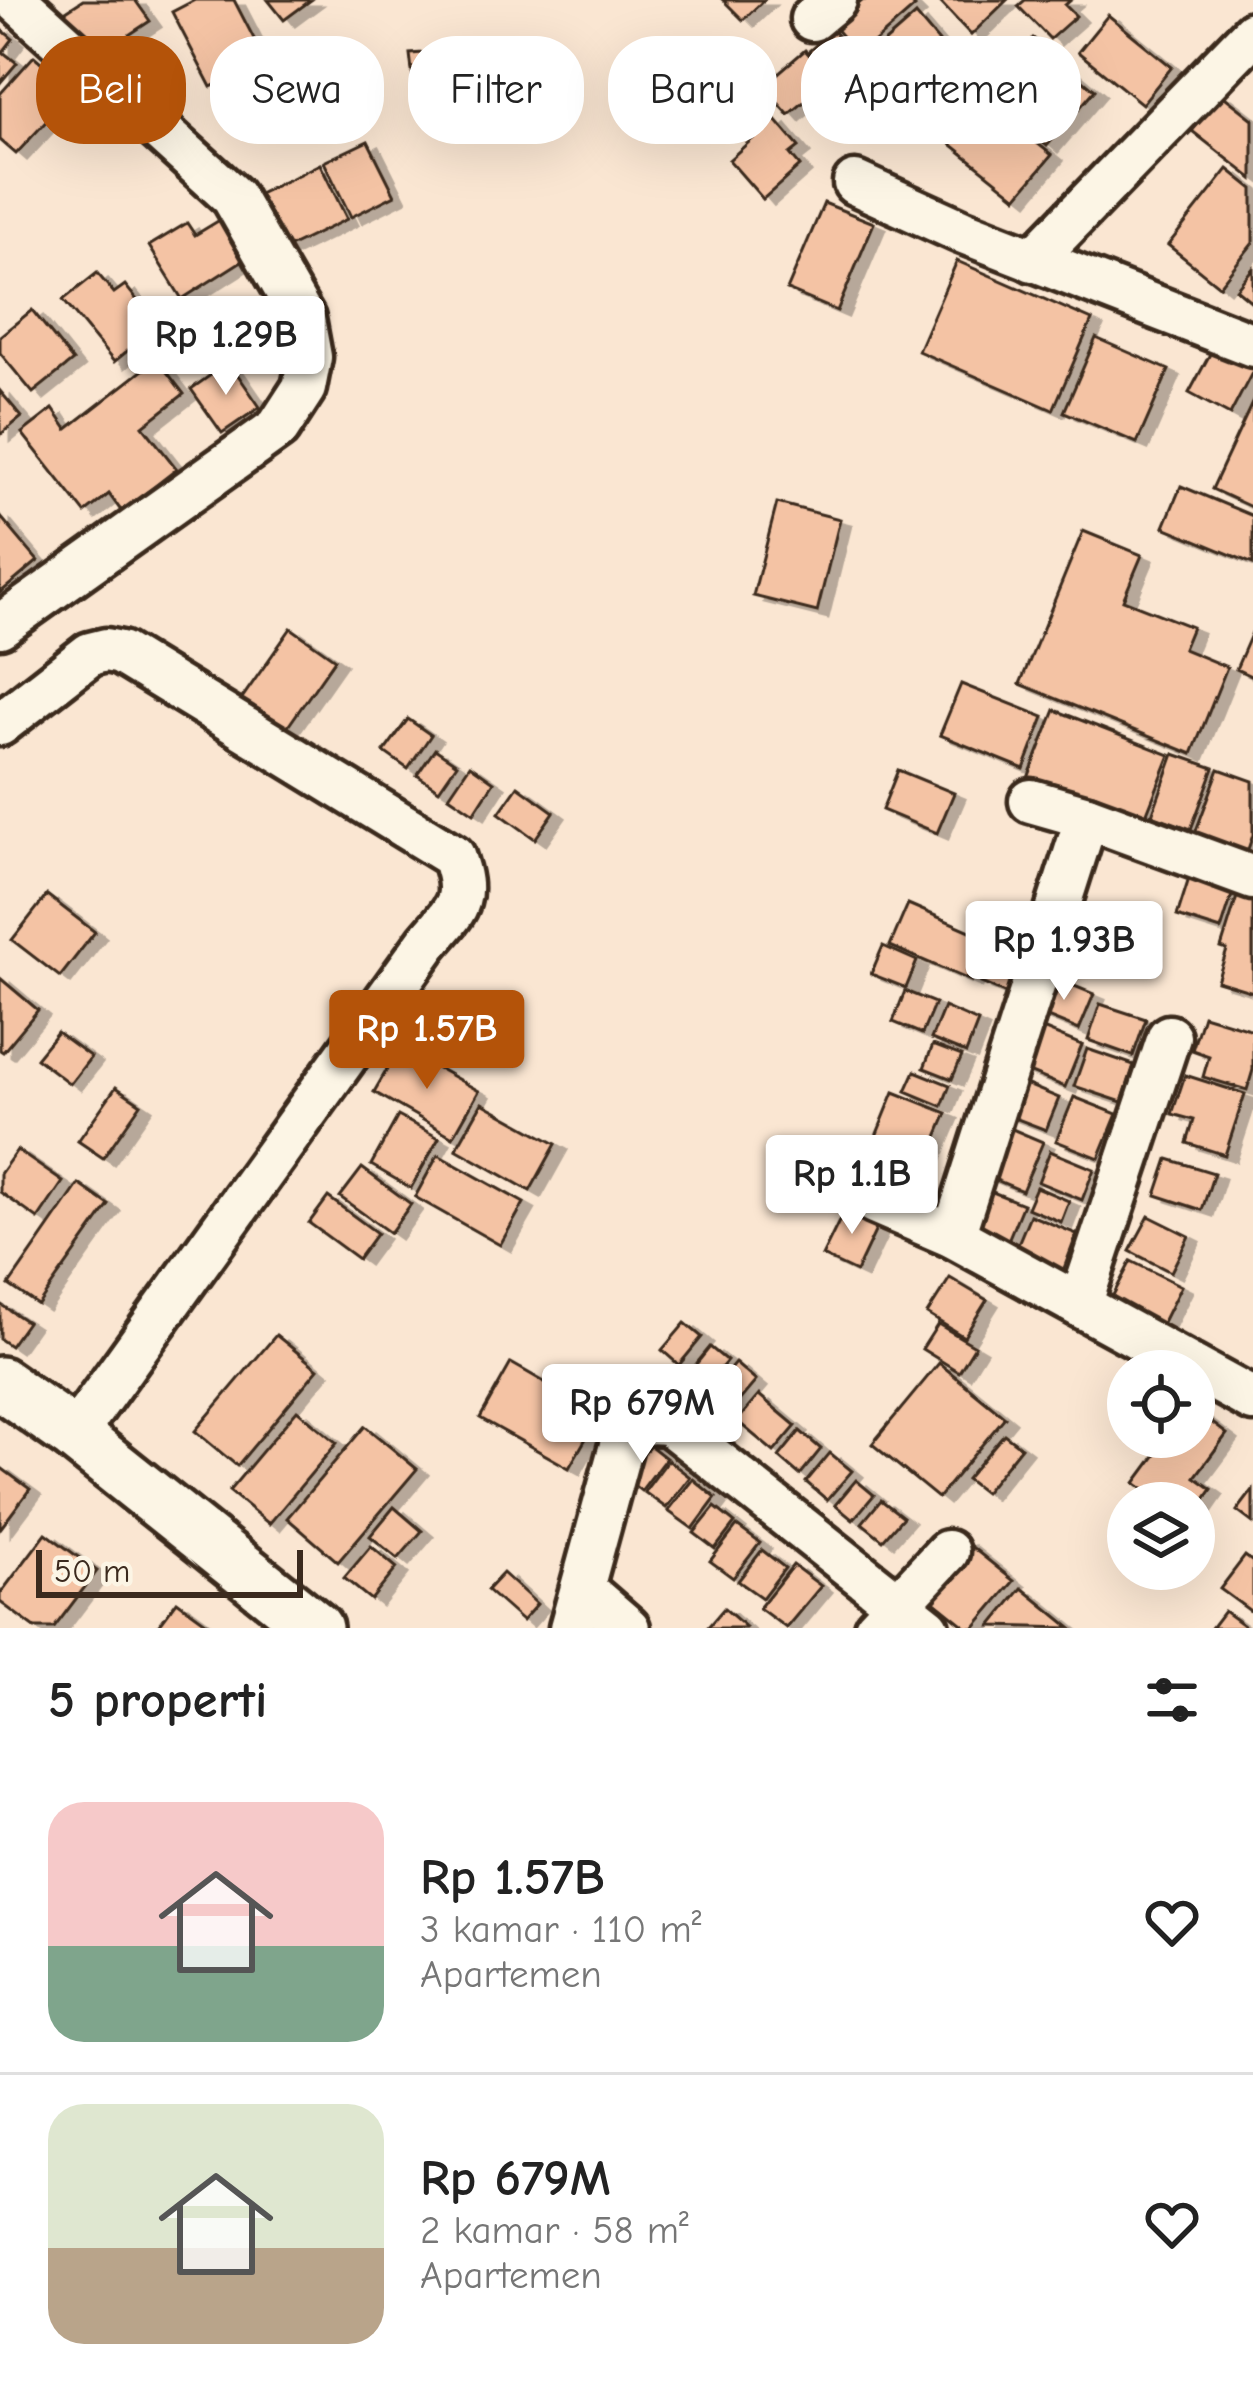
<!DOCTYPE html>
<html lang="id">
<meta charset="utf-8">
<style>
:root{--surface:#fff;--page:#f2f2f2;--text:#222;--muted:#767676;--line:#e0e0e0;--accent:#b45309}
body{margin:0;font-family:"Comic Neue",sans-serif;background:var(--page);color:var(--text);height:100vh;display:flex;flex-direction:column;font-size:45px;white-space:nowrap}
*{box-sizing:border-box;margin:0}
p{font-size:39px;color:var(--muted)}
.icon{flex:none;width:66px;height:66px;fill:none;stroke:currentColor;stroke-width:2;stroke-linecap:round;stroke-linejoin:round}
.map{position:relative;height:1628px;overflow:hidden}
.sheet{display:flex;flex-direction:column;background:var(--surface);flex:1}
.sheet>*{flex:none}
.top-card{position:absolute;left:36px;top:36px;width:1182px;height:108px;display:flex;gap:24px}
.buttons{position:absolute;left:1107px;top:1350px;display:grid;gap:24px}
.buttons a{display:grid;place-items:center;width:108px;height:108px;border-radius:50%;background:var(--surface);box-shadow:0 12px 48px #0002;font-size:60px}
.scale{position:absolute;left:36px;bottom:30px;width:267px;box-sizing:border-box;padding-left:12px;border:6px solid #3b2a1e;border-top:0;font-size:33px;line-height:42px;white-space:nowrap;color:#3b2a1e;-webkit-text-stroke:9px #fcf5e5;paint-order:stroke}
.price{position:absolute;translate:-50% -102px;padding:0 27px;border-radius:12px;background:#fff;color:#222;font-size:39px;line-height:78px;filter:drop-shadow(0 3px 6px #0008)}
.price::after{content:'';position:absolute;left:50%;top:72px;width:36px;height:27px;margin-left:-18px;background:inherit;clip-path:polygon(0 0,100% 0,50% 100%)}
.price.on{background:var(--accent);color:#fff}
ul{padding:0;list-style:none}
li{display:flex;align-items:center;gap:36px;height:300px;padding:0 48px}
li+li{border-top:3px solid var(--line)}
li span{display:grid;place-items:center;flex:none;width:336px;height:240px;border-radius:36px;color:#555}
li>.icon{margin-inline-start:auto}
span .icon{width:144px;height:144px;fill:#fffc;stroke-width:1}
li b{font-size:51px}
h2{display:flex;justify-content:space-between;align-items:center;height:144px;padding:0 48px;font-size:51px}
.pill{padding:0 42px;border-radius:48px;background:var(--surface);box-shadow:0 12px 48px #0002;font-size:42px;line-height:108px}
.pill.on{background:var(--accent);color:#fff}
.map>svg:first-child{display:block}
.building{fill:#f4c3a4;stroke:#3b2a1e;stroke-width:3;filter:url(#shadow)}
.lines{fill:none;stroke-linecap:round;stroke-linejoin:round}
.minor-casing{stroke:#3b2a1e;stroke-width:51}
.tertiary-casing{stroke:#3b2a1e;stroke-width:60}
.minor{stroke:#fcf5e5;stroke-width:42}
.tertiary{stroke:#fcf5e5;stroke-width:51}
</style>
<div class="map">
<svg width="1253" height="1628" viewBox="0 0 1253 1628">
<defs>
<filter id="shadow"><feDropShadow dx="11" dy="6" stdDeviation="0" flood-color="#0004"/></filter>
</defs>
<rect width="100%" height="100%" fill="#fae6d2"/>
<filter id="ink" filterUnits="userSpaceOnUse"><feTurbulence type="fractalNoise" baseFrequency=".00833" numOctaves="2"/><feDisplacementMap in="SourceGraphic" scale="24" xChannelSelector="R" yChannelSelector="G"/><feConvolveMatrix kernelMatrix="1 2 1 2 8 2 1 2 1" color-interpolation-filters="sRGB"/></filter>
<g filter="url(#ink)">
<g class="building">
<polygon points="83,0 135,0 150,21 91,60 60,15"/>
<polygon points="195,0 234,0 265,60 211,87 172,12"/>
<polygon points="268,0 311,0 284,20"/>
<polygon points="723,0 764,0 743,20"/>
<polygon points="863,0 908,0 915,7 859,56 833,26"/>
<polygon points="944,0 1007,0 971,35 941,3"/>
<polygon points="1025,0 1071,0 1065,5 1076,16 1050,39 1018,6"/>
<polygon points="916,15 939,42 916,62 934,83 913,100 895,80 891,84 868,57"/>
<polygon points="1108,15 1172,67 1142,104 1078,52"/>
<polygon points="0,28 13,39 3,52 17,63 0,83"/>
<polygon points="833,31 875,78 851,99 809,51"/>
<polygon points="1033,38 1095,90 1047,146 985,94"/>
<polygon points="805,50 849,100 824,122 805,101 789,115 763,86"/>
<polygon points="453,51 457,92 415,96 410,54"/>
<polygon points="34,56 56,75 47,85 65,101 16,154 0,140 0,94"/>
<polygon points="962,83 1052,155 1017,197 928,126"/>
<polygon points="878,85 903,113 878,135 853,106"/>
<polygon points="1221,94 1253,119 1253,179 1192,131"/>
<polygon points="775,119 799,147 790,154 800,166 763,199 729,160"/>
<polygon points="368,141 395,195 351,217 324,162"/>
<polygon points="320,164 347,219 279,252 253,197"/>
<polygon points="1228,169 1253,189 1253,243 1219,286 1168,245"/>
<polygon points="824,203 874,223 837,311 787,290"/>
<polygon points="223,218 248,257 182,299 149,246 187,223 195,235"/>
<polygon points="957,261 1092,320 1053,410 918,351"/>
<polygon points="1253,268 1253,303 1236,289"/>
<polygon points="97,273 114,293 125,285 158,326 114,362 63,300"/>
<polygon points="32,310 73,361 33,393 0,353 0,336"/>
<polygon points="1096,338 1169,370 1137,443 1064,412"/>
<polygon points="1217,341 1253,359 1253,371 1230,415 1189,393"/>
<polygon points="157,359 184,394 143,426 177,469 122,512 109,494 85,513 22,433 53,409 67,429"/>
<polygon points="229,362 260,407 222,433 191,389"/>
<polygon points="0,391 22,417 0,435"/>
<polygon points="1253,401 1253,508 1212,489"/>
<polygon points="1181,486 1253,516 1253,564 1164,527"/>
<polygon points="777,503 840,519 817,612 753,596"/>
<polygon points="0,516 38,561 0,593"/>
<polygon points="1083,531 1142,555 1123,600 1192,627 1183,649 1227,667 1192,754 1020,684"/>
<polygon points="291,628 335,659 282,735 238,704"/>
<polygon points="1253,630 1253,677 1236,669"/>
<polygon points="961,684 1044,717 1024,769 940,735"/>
<polygon points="1055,710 1170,755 1143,823 1028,778"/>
<polygon points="408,719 431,735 408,769 384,752"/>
<polygon points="435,749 457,764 439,790 417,775"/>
<polygon points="1174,754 1214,768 1191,829 1152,815"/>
<polygon points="470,765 494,782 474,813 449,796"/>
<polygon points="1219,769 1253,781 1253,835 1246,855 1194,836"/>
<polygon points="898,770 954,793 937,833 882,810"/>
<polygon points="518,786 554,812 535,839 499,813"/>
<polygon points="1192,869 1236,883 1221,930 1177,916"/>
<polygon points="1241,884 1253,888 1253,992 1217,981 1227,950 1221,948"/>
<polygon points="47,895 95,932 60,977 12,940"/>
<polygon points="908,904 989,939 971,981 890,946"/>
<polygon points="1000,918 1032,931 1021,958 989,945"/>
<polygon points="883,946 917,961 906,988 871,974"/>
<polygon points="993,956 1021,967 1009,995 981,983"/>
<polygon points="1050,976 1094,994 1079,1030 1035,1012"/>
<polygon points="0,978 38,1010 3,1052 0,1050"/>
<polygon points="905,991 935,1003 922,1034 893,1022"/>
<polygon points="1100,1004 1146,1019 1133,1056 1088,1040"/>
<polygon points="944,1007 978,1022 966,1053 931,1039"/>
<polygon points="1203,1015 1253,1030 1253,1070 1247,1090 1203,1077 1209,1056 1192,1050"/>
<polygon points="1033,1025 1082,1045 1065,1087 1016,1067"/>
<polygon points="57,1032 91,1057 70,1084 36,1058"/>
<polygon points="933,1045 962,1056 952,1079 924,1068"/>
<polygon points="400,1047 479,1091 453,1137 374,1092"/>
<polygon points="1087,1049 1134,1065 1122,1102 1074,1086"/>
<polygon points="915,1071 950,1085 942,1106 906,1091"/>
<polygon points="1185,1075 1245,1094 1225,1155 1187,1143 1194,1120 1172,1114"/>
<polygon points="1018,1081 1059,1098 1046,1130 1004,1114"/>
<polygon points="116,1087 141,1104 103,1158 78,1141"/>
<polygon points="894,1092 947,1113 922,1172 870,1151"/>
<polygon points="1074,1097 1117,1114 1099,1158 1056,1141"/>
<polygon points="482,1103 556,1144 530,1191 456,1149"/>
<polygon points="398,1116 439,1138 411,1188 371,1165"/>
<polygon points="1005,1126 1043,1142 1022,1191 984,1175"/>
<polygon points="848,1149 880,1162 871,1187 838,1174"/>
<polygon points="17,1150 63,1182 38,1219 0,1192 0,1174"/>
<polygon points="1050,1151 1094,1169 1082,1200 1038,1182"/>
<polygon points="438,1155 524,1203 500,1245 415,1197"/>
<polygon points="1168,1159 1214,1173 1202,1210 1156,1195"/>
<polygon points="362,1168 411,1204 390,1233 340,1197"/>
<polygon points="79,1184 109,1205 38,1305 9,1285"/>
<polygon points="1036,1187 1069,1201 1061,1222 1027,1208"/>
<polygon points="985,1189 1023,1204 1006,1245 968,1229"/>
<polygon points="328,1197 377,1233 358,1259 309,1223"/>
<polygon points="849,1201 882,1217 856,1272 822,1256"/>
<polygon points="1030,1215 1077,1234 1063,1271 1015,1251"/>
<polygon points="1149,1216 1189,1236 1171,1272 1130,1251"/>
<polygon points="1131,1261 1181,1286 1162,1324 1111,1299"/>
<polygon points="950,1278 987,1300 964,1337 927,1314"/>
<polygon points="0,1304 27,1322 10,1346 0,1339"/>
<polygon points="685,1323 702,1337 679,1365 662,1350"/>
<polygon points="938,1324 975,1346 959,1372 922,1349"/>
<polygon points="276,1335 318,1369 237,1466 195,1431"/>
<polygon points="710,1347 727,1361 705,1387 688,1374"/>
<polygon points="511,1363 600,1414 569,1468 480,1418"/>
<polygon points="735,1363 756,1381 734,1407 713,1389"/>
<polygon points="939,1363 1005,1417 938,1498 872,1444"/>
<polygon points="759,1395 796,1426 774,1452 737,1421"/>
<polygon points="1194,1409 1227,1434 1195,1477 1212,1489 1194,1515 1194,1503 1162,1503 1135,1483 1169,1437 1194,1437"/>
<polygon points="297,1410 337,1443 269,1524 229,1491"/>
<polygon points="365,1426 417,1469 338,1562 287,1518"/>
<polygon points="800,1431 821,1449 800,1475 779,1457"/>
<polygon points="1004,1434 1021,1447 984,1493 966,1479"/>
<polygon points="643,1440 666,1458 641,1491 618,1473"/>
<polygon points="830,1453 852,1471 827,1500 806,1482"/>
<polygon points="668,1460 690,1477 666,1508 644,1492"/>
<polygon points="0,1467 30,1489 0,1529"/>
<polygon points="693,1479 716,1498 693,1529 668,1511"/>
<polygon points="856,1480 874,1495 853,1520 835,1505"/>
<polygon points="1253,1490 1253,1523 1237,1511"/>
<polygon points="881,1500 903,1517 883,1540 862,1523"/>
<polygon points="394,1507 422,1531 398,1559 370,1536"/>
<polygon points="715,1507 735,1523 715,1549 694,1533"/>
<polygon points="737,1526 760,1543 733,1578 710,1561"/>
<polygon points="46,1533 97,1571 54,1628 35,1628 0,1602 0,1594"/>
<polygon points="963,1540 1014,1581 974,1628 967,1628 921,1591"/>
<polygon points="371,1546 397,1568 371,1600 344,1578"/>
<polygon points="762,1550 785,1568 762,1598 738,1581"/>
<polygon points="1245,1556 1253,1562 1253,1613 1220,1589"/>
<polygon points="793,1565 821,1586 786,1628 759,1608"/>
<polygon points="503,1573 537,1604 522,1621 487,1590"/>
<polygon points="1022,1588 1071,1628 991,1626"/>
<polygon points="177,1601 214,1628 157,1628"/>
<polygon points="724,1608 746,1627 745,1628 707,1628"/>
<polygon points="1224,1611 1247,1628 1211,1628"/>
</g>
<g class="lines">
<g class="minor-casing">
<g id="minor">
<polyline points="812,19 835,0"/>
<polyline points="855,183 961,231 1253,345"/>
<polyline points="1033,260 1253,33"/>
<polyline points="0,626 278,428 304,388 310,357 303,319 233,197 16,0"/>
<path d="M 0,724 L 90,654 L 106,650 L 121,653 L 453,856 C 469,901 457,908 428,942 L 74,1435"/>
<polyline points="1031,801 1087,817 1253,878"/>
<polyline points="874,1202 953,1236 1253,1400"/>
<polyline points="953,1236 1087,817"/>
<polyline points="1080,1305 1169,1037"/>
<polyline points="583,1589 628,1628"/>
<path d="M 571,1628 L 622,1442 C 637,1422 645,1420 670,1424 L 928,1628"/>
<polyline points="876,1628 947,1552"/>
</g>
</g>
<g class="tertiary-casing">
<polyline id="tertiary" points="0,1383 74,1435 316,1628"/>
</g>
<use href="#minor" class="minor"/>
<use href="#tertiary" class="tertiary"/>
</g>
</g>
</svg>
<div class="buttons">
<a><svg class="icon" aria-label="locate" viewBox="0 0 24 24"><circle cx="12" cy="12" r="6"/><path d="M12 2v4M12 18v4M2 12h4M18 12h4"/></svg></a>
<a><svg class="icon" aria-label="layers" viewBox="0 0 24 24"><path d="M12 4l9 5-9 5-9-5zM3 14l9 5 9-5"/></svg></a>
</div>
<div class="scale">50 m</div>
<b class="price" style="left:226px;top:398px">Rp 1.29B</b>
<b class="price" style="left:1064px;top:1003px">Rp 1.93B</b>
<b class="price on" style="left:427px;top:1092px">Rp 1.57B</b>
<b class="price" style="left:852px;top:1237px">Rp 1.1B</b>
<b class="price" style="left:642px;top:1466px">Rp 679M</b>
<div class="top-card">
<a class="pill on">Beli</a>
<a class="pill">Sewa</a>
<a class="pill">Filter</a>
<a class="pill">Baru</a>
<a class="pill">Apartemen</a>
</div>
</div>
<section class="sheet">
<h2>5 properti<svg class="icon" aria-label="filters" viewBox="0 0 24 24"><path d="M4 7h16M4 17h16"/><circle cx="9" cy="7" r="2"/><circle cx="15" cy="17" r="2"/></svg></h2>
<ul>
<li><span style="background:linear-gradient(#f6c9c9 60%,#7fa58c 0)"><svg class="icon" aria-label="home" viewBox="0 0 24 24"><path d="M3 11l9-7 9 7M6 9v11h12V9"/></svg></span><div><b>Rp 1.57B</b><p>3 kamar · 110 m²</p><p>Apartemen</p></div><svg class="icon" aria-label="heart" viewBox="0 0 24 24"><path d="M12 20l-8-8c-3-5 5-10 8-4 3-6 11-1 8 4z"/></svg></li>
<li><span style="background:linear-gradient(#dfe7d0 60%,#b9a48a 0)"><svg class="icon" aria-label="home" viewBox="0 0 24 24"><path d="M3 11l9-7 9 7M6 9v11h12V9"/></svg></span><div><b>Rp 679M</b><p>2 kamar · 58 m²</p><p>Apartemen</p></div><svg class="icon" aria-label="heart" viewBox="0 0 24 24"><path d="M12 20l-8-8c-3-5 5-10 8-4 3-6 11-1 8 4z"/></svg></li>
</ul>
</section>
